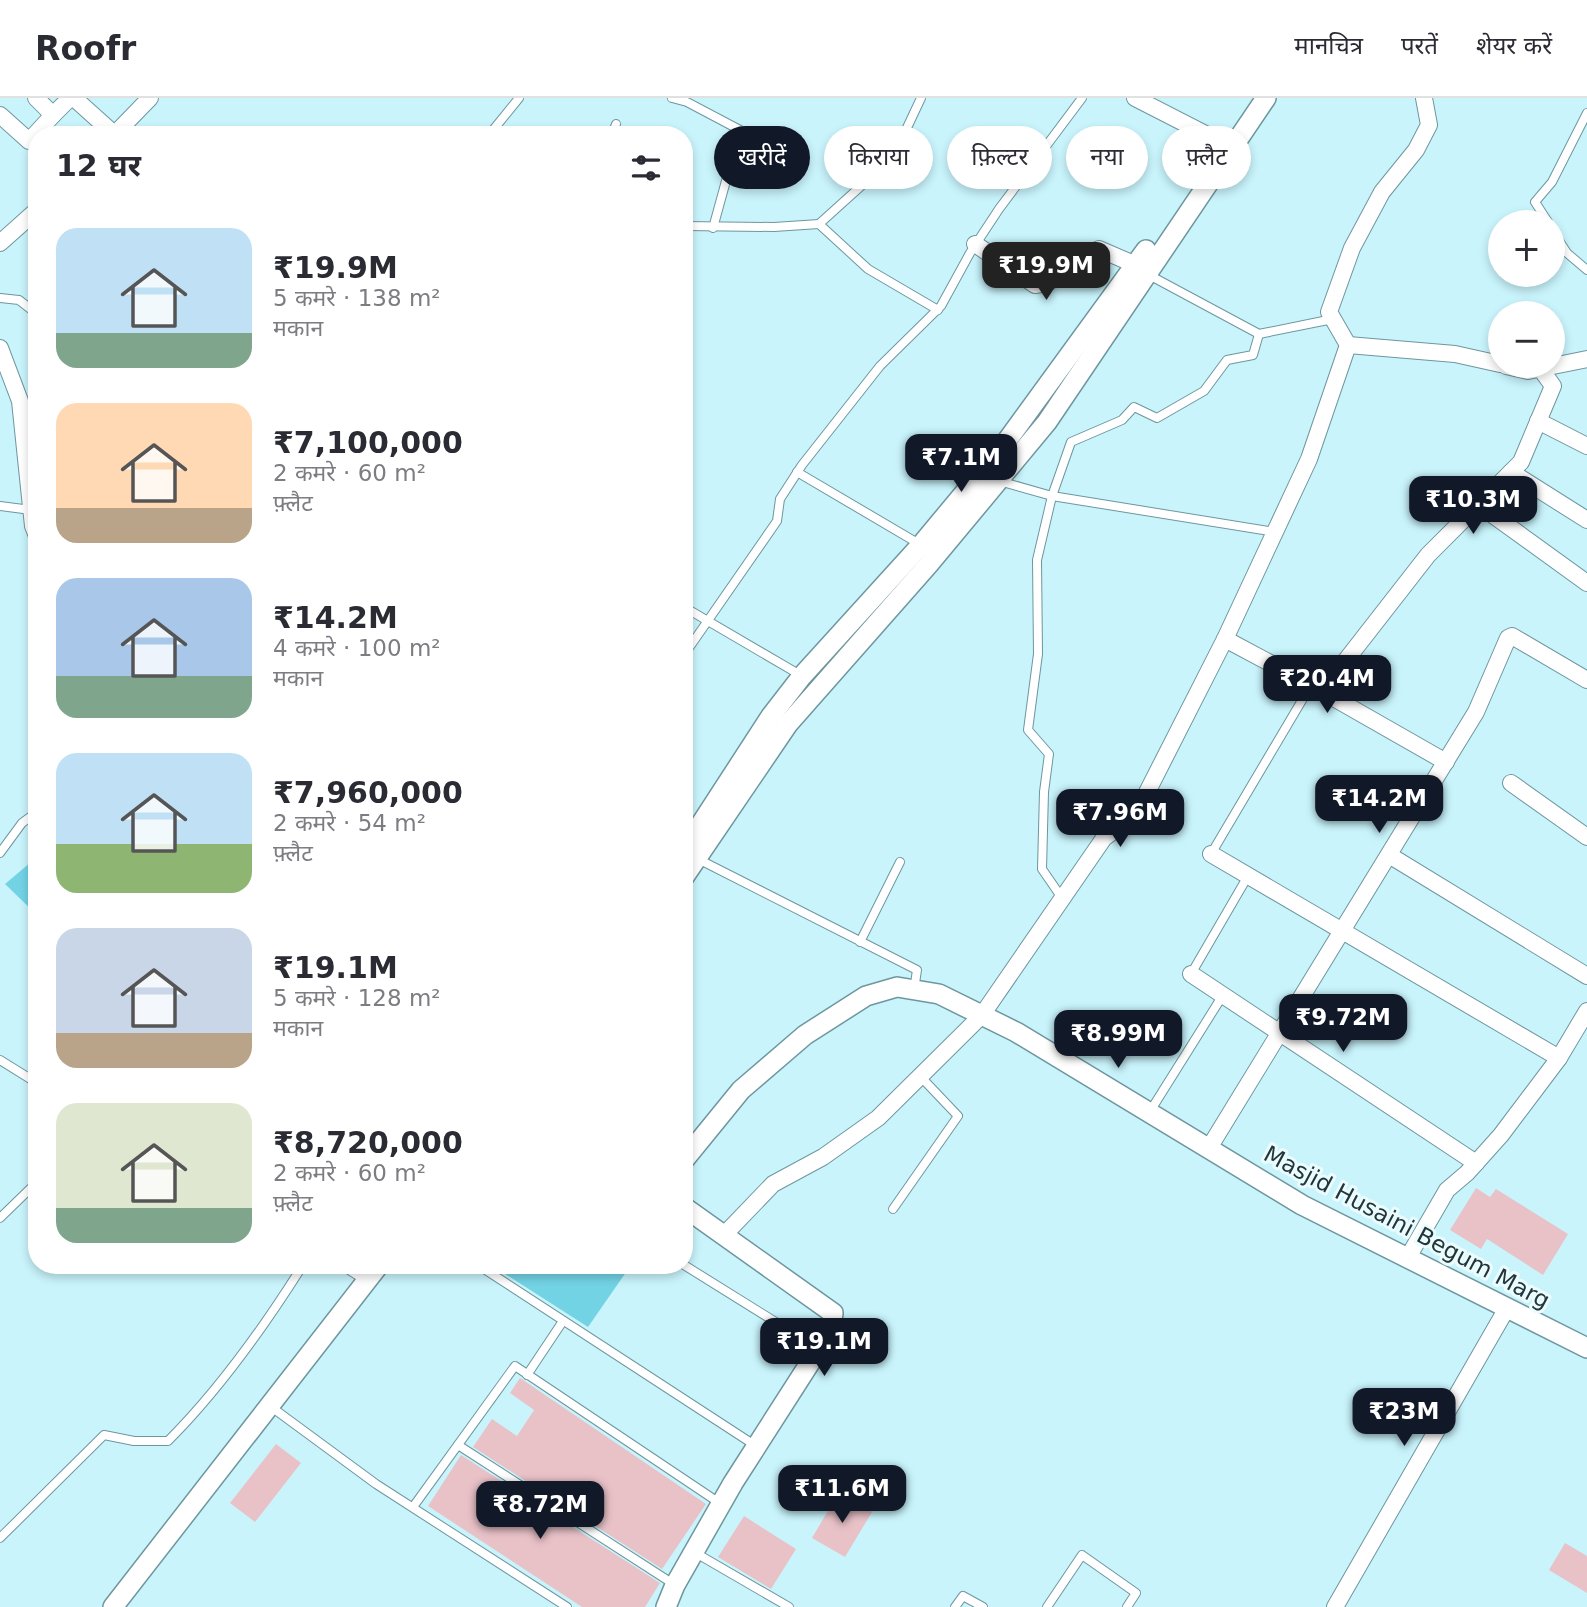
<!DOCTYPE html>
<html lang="hi">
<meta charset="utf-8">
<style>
:root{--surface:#fff;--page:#f2f2f3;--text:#2b2b33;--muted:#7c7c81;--line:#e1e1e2;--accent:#111827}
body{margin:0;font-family:"DejaVu Sans","Noto Sans Devanagari",sans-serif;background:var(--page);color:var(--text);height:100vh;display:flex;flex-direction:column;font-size:26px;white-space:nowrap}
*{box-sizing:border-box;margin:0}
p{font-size:23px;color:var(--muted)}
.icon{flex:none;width:38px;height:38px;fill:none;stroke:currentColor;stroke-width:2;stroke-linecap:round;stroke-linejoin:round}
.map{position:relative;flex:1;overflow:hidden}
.side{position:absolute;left:28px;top:28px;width:665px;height:1148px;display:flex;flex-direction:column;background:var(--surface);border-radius:28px;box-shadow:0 4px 10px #0003}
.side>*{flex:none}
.guide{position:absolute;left:714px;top:28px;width:665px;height:63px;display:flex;gap:14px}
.buttons{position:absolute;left:1488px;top:112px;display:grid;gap:14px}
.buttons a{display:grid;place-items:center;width:77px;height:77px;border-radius:50%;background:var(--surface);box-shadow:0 4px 10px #0003;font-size:35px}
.price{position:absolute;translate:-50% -60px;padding:0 16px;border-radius:14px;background:var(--accent);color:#fff;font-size:23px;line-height:46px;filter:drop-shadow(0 2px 4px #0008)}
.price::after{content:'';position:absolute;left:50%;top:42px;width:21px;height:16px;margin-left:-10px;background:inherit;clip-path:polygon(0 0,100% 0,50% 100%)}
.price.current{background:#222;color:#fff}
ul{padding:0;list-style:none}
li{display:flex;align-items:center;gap:21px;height:175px;padding:0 28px}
li span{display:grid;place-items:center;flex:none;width:196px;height:140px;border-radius:21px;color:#555}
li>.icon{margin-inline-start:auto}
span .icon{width:84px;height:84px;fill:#fffc;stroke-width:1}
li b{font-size:30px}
h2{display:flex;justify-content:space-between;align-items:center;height:84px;padding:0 28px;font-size:30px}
.tag{padding:0 24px;border-radius:32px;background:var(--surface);box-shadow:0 4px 10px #0003;font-size:24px;line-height:63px}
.tag.current{background:var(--accent);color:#fff}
header{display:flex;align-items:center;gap:42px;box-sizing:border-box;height:98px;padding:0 35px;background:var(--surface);border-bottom:2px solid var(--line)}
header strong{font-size:33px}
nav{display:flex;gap:38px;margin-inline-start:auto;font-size:24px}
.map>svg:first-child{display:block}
.green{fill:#72d3e5}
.building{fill:#e9c2c8}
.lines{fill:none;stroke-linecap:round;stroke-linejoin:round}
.service-casing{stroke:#6e969e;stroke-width:10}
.minor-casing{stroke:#6e969e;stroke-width:18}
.tertiary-casing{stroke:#6e969e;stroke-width:22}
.service{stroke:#fff;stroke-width:8}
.minor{stroke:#fff;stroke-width:16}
.tertiary{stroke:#fff;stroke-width:19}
.labels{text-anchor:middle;stroke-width:6;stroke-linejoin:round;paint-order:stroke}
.street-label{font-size:23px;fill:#243539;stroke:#ebfcff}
</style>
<header>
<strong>Roofr</strong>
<nav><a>मानचित्र</a><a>परतें</a><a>शेयर करें</a></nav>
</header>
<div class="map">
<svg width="1587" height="1509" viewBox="0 0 1587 1509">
<rect width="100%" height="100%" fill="#c9f4fc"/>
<g class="green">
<polygon points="37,759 37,817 5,786"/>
<polygon points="491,1167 631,1167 588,1229"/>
</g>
<g class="building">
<polygon points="1476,1090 1490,1099 1496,1091 1568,1136 1543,1177 1487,1141 1481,1151 1450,1132"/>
<polygon points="520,1280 706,1406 662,1471 473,1349 492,1321 517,1338 534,1312 510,1295"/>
<polygon points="276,1346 301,1365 255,1424 230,1405"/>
<polygon points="461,1357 660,1485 645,1509 582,1509 428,1408"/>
<polygon points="839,1394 872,1414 845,1459 812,1440"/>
<polygon points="744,1418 796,1451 771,1491 718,1459"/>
<polygon points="1565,1445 1587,1458 1587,1495 1549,1472"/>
</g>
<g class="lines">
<g class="service-casing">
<g id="service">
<polyline points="672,0 687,4 740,32 713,130"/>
<polyline points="489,37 519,0"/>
<polyline points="612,37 616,26"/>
<polyline points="1548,124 1535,104 1552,84 1587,15"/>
<polyline points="819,126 880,71 905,34 921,0"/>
<polyline points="684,128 774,129 819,126 868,171 938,212"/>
<polyline points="1552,132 1567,155 1587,172"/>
<polyline points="1149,177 1259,236 1333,221"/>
<polyline points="0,200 19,202 37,216"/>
<polyline points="797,374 921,447"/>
<polyline points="999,383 1052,398 1275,434"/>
<polyline points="0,408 31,412"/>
<polyline points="684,509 802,578"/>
<polyline points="684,557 777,423 780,401 802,367 880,268 941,208 970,155 999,111 1082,0"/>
<polyline points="0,755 22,725 37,714"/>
<polyline points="1211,756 1311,587"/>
<polyline points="698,761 917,872 914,892"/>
<polyline points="1062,800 1042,771 1044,694 1049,656 1028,632 1038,556 1037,462 1052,398 1071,344 1122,322 1134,309 1157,320 1204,293 1227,262 1253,257 1259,236"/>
<polyline points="860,844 900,764"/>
<polyline points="1191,876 1248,778"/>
<polyline points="0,962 37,985"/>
<polyline points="1149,1015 1223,897"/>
<polyline points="893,1111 958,1018 920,978"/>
<polyline points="0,1120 37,1084"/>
<polyline points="341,1167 365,1182"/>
<polyline points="478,1167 756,1348"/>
<polyline points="684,1167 819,1251"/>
<polyline points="527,1277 563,1223"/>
<polyline points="270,1308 376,1386 567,1509"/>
<polyline points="458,1347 675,1487"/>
<polyline points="413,1409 515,1268 721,1406"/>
<path d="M 0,1440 L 104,1337 L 134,1343 L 168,1343 C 220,1291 264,1229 303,1167"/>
<polyline points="694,1454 789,1509"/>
<polyline points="955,1509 963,1498 983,1509"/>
<polyline points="1047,1509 1082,1457 1136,1495 1127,1509"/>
</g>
</g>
<g class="minor-casing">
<g id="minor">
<polyline points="36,0 53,17 70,0"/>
<polyline points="74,0 114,36"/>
<polyline points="1135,0 1221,44"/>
<polyline points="0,17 29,43 53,17"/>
<polyline points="114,37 150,0"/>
<polyline points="0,145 37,112"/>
<polyline points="975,146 1035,187 1047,185 1099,151 1136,167"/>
<polyline points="1348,247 1455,256 1500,266"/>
<polyline points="0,250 20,303 33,428 37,438"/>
<polyline points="1506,268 1528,273 1587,261"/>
<polyline points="1538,323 1587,348"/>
<polyline points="1511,374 1587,422"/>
<polyline points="1479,407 1587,485"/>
<polyline points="1225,541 1311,587 1446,664"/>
<polyline points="1322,593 1428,457 1521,364 1553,288 1540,270"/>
<polyline points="1511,685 1587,739"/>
<polyline points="1211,756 1559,960"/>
<polyline points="1389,757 1587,878"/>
<polyline points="1191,876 1476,1065"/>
<polyline points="1209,1050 1476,614 1508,540 1512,538 1587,582"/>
<polyline points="724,1137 773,1086 823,1059 878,1020 982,917 1104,740 1136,716 1225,541 1309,361 1348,247 1329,214 1352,150 1382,94 1416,52 1429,27 1424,0"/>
<polyline points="1407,1161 1447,1092 1467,1075 1501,1037 1559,960 1587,913"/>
<polyline points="1335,1509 1507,1210"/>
</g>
</g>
<g class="tertiary-casing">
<g id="tertiary">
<polyline points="684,752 771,618 802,578 921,447 1001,351 1146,152"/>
<polyline points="684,779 788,626 929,466 1047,324 1266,0"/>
<polyline points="684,1062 741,992 805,937 866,898 897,889 939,896 1016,934 1302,1107 1587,1250"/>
<polyline points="113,1509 379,1167"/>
<polyline points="666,1509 675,1487 733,1385 831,1232 833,1215 684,1109"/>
</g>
</g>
<use href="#service" class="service"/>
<use href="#minor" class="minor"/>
<use href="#tertiary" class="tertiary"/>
</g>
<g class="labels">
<g class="street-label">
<text transform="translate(1407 1129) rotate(28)" y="8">Masjid Husaini Begum Marg</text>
</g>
</g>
</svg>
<div class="buttons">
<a>+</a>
<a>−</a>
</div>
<b class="price current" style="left:1046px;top:204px">₹19.9M</b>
<b class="price" style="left:961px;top:396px">₹7.1M</b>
<b class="price" style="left:1473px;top:438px">₹10.3M</b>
<b class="price" style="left:1327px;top:617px">₹20.4M</b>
<b class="price" style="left:1379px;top:737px">₹14.2M</b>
<b class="price" style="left:1120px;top:751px">₹7.96M</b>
<b class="price" style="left:1343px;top:956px">₹9.72M</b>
<b class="price" style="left:1118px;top:972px">₹8.99M</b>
<b class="price" style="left:824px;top:1280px">₹19.1M</b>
<b class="price" style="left:1404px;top:1350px">₹23M</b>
<b class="price" style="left:842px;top:1427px">₹11.6M</b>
<b class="price" style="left:540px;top:1443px">₹8.72M</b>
<div class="guide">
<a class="tag current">खरीदें</a>
<a class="tag">किराया</a>
<a class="tag">फ़िल्टर</a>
<a class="tag">नया</a>
<a class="tag">फ़्लैट</a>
</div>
<section class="side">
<h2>12 घर<svg class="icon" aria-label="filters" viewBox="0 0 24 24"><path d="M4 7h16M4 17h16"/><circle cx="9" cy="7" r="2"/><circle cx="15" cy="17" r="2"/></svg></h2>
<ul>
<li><span style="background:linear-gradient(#bfe0f5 75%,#7fa58c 0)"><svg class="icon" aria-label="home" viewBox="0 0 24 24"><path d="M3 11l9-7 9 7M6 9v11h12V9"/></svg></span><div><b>₹19.9M</b><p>5 कमरे · 138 m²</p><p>मकान</p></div></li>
<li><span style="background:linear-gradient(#ffd9b3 75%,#b9a48a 0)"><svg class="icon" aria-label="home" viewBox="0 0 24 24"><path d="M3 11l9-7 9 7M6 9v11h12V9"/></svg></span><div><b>₹7,100,000</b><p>2 कमरे · 60 m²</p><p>फ़्लैट</p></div></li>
<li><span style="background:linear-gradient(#a9c7e8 70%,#7fa58c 0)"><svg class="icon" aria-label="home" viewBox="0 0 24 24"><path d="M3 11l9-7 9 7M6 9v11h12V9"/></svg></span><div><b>₹14.2M</b><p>4 कमरे · 100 m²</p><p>मकान</p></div></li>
<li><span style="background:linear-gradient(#bfe0f5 65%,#8fb573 0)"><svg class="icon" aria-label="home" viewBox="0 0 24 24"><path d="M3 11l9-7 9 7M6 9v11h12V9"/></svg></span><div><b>₹7,960,000</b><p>2 कमरे · 54 m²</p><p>फ़्लैट</p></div></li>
<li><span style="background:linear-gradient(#c9d6e8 75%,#b9a48a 0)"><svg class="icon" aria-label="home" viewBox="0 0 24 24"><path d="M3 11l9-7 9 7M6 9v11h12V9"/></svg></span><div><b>₹19.1M</b><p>5 कमरे · 128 m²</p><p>मकान</p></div></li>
<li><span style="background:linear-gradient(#dfe7d0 75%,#7fa58c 0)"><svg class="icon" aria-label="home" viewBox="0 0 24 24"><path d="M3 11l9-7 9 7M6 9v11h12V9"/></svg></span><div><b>₹8,720,000</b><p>2 कमरे · 60 m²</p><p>फ़्लैट</p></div></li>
</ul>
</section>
</div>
